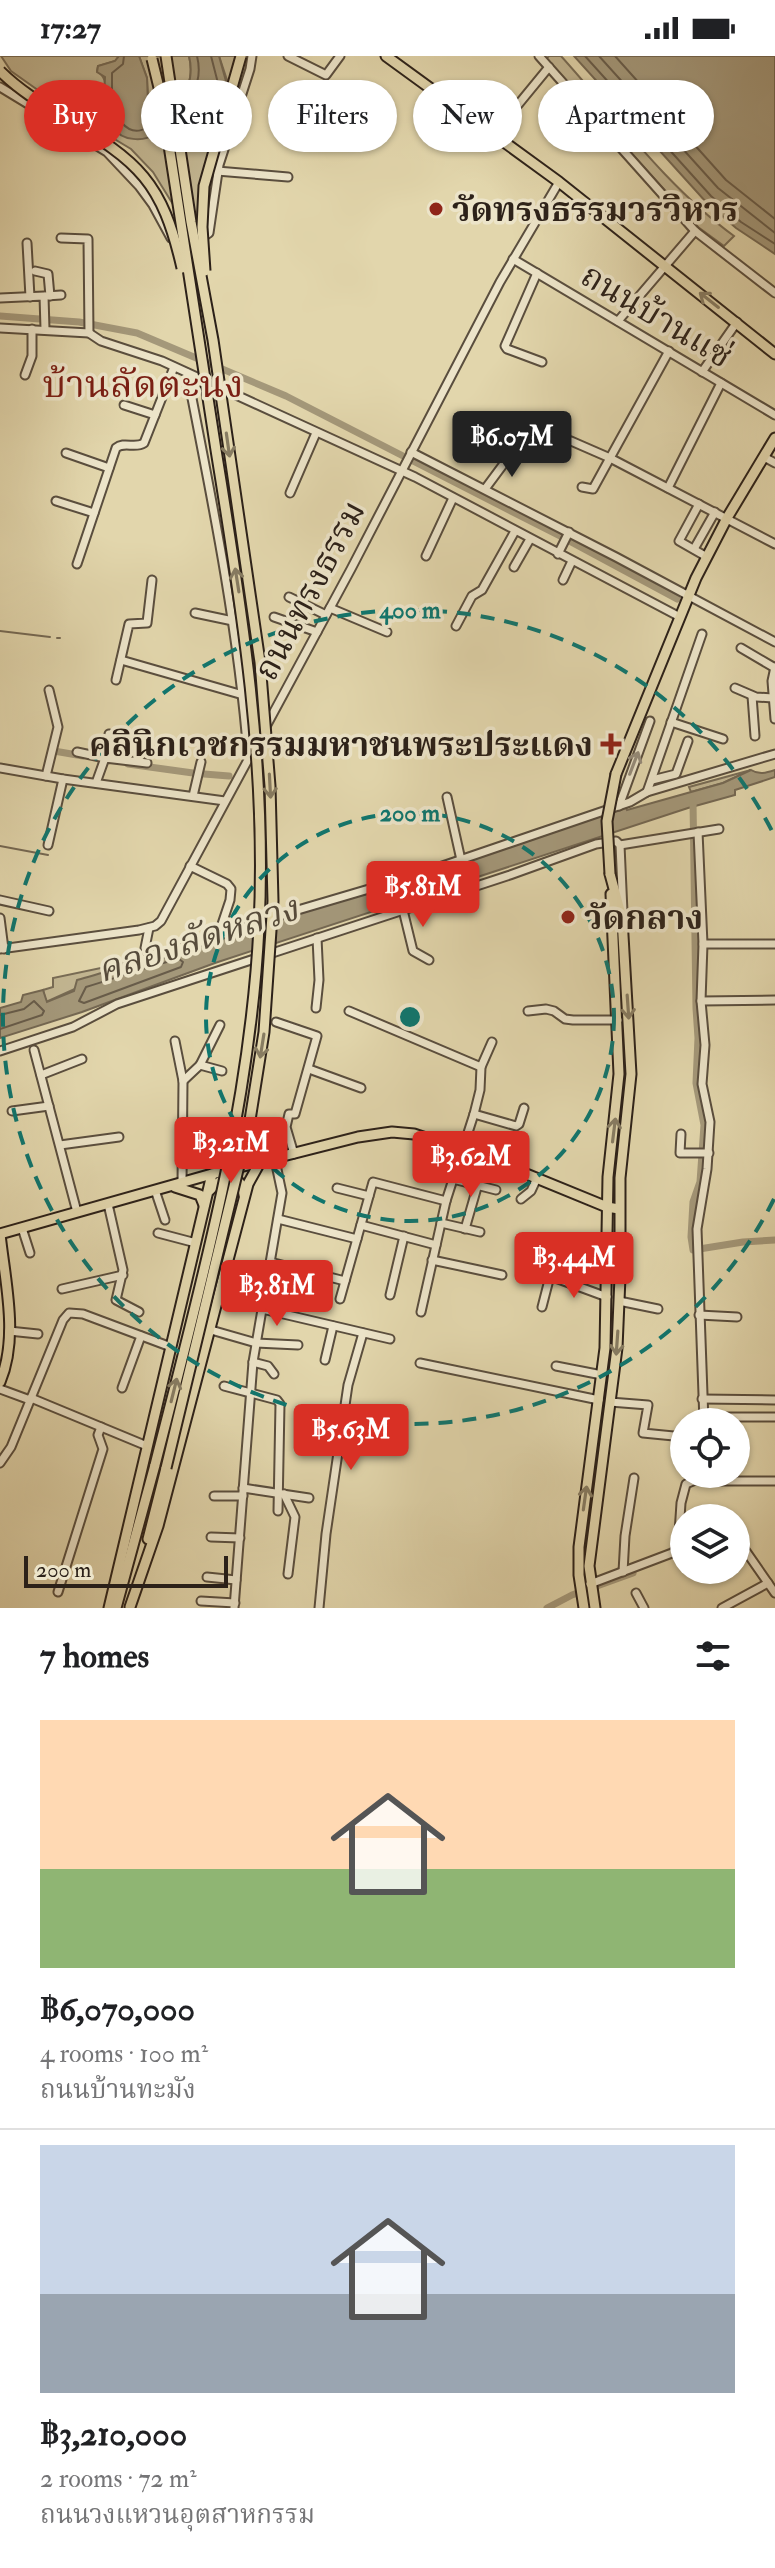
<!DOCTYPE html>
<meta charset="utf-8">
<style>
:root{--surface:#fff;--page:#f2f2f2;--text:#202124;--muted:#757577;--line:#e0e0e0;--accent:#d93025}
body{margin:0;font-family:"IM FELL Double Pica","Noto Serif Thai",serif;background:var(--page);color:var(--text);height:100vh;display:flex;flex-direction:column;font-size:30px;white-space:nowrap}
*{box-sizing:border-box;margin:0}
p{font-size:26px;color:var(--muted)}
.icon{flex:none;width:44px;height:44px;fill:none;stroke:currentColor;stroke-width:2;stroke-linecap:round;stroke-linejoin:round}
.map{position:relative;height:1552px;overflow:hidden}
.drawer{display:flex;flex-direction:column;background:var(--surface);flex:1}
.drawer>*{flex:none}
.top-card{position:absolute;left:24px;top:24px;width:728px;height:72px;display:flex;gap:16px}
.controls{position:absolute;left:670px;top:1352px;display:grid;gap:16px}
.controls a{display:grid;place-items:center;width:80px;height:80px;border-radius:50%;background:var(--surface);box-shadow:0 2px 6px #0004;font-size:40px}
.scale{position:absolute;left:24px;bottom:20px;width:204px;box-sizing:border-box;padding-left:8px;border:4px solid #2c2119;border-top:0;font-size:22px;line-height:28px;white-space:nowrap;color:#2c2119;-webkit-text-stroke:6px #ece4c9;paint-order:stroke}
.price{position:absolute;translate:-50% -68px;padding:0 18px;border-radius:8px;background:var(--accent);color:#fff;font-size:26px;line-height:52px;filter:drop-shadow(0 2px 4px #0008)}
.price::after{content:'';position:absolute;left:50%;top:48px;width:24px;height:18px;margin-left:-12px;background:inherit;clip-path:polygon(0 0,100% 0,50% 100%)}
.price.active{background:#222;color:#fff}
ul{padding:0;list-style:none}
li{display:grid;align-content:center;gap:16px;height:424px;padding:0 40px}
li+li{border-top:2px solid var(--line)}
li span{display:grid;place-items:center;height:248px;border-radius:0px;color:#555}
li>.icon{margin-inline-start:auto}
span .icon{width:144px;height:144px;fill:#fffc;stroke-width:1}
li b{font-size:34px}
h2{display:flex;justify-content:space-between;align-items:center;height:96px;padding:0 40px;font-size:34px}
.pill{padding:0 28px;border-radius:36px;background:var(--surface);box-shadow:0 2px 6px #0004;font-size:28px;line-height:72px}
.pill.active{background:var(--accent);color:#fff}
.status{display:flex;justify-content:space-between;align-items:center;height:56px;padding:0 40px;background:var(--surface);direction:ltr}
.status svg{height:22px;fill:currentColor}
.map>svg:first-child{display:block}
.green{fill:#c3b793;stroke:#786c56;stroke-width:2}
.water{fill:#a4987a;stroke:#746853;stroke-width:2}
.lines{fill:none;stroke-linecap:round;stroke-linejoin:round}
.shore{stroke:#685c4a;stroke-width:2}
.stream{stroke:#746853;stroke-width:2}
.canal{stroke:#a4987a;stroke-width:7}
.minor-casing{stroke:#5a4e3e;stroke-width:11}
.major-casing{stroke:#2c2119;stroke-width:13}
.minor{stroke:#ece4c9;stroke-width:7}
.major{stroke:#e2d6ac;stroke-width:9}
.major-bridge-casing{stroke:#2c2119;stroke-width:13;stroke-linecap:butt}
.major-bridge{stroke:#e2d6ac;stroke-width:9}
.oneway{stroke:#877c62}
.oneway2{stroke:#968c7a}
.ring{fill:none;stroke:#0f766e;stroke-width:4;stroke-dasharray:14 10}
.poi-dot{fill:#8f2418;stroke:#ece4c9;stroke-width:3}
.labels{text-anchor:middle;stroke-width:7;stroke-linejoin:round;paint-order:stroke}
.poi-label{font-size:34px;font-weight:bold;fill:#2c2119;stroke:#ece4c9;text-anchor:start}
.street-label{font-size:34px;fill:#2c2119;stroke:#ece4c9}
.water-label{font-size:36px;font-style:italic;fill:#564b3b;stroke:#ece4c9}
.quarter-label{font-size:38px;fill:#7a1f14;stroke:#ece4c9}
.centre{fill:#0f766e;stroke:#ece4c9;stroke-width:4}
.ring-label{font-size:24px;text-anchor:middle;font-weight:bold;fill:#0f766e;stroke:#ece4c9;stroke-width:7;stroke-linejoin:round;paint-order:stroke}
</style>
<div class="status"><b>17:27</b><svg viewBox="0 0 49 12"><path d="M0 12V9h3v3zM5 12V6h3v6zM10 12V3h3v9zM15 12V0h3v12zM26 1h20v11H26zM47 4h2v5h-2z"/></svg></div>
<div class="map">
<svg width="775" height="1552" viewBox="0 0 775 1552">
<rect width="100%" height="100%" fill="#e2d6ac"/>
<filter id="stains"><feTurbulence type="fractalNoise" baseFrequency=".0025" numOctaves="4"/><feColorMatrix values="0 0 0 0 .2 0 0 0 0 .09 0 0 0 0 .02 0 0 0 .5 -.17"/></filter>
<radialGradient id="worn" r=".72"><stop offset=".6" stop-color="#630" stop-opacity="0"/><stop offset="1" stop-color="#630" stop-opacity=".3"/></radialGradient>
<g class="green">
<path d="M 1,0 L 119,0 L 115,5 L 98,10 L 97,15 C 108,23 105,29 104,42 L 109,48 L 114,71 L 155,78 L 170,60 L 184,58 L 193,64 L 190,83 L 227,24 L 219,0 L 252,0 L 219,109 L 209,164 L 174,150 L 153,116 L 131,93 L 66,54 L 11,15 Z"/>
<path d="M 139,0 L 189,0 C 196,28 181,59 148,46 L 147,22 Z"/>
<path d="M 549,0 L 561,0 C 615,60 669,133 734,180 L 724,190 L 698,171 L 546,3 Z"/>
<polygon points="751,714 723,727 691,736 689,731"/>
<polygon points="139,904 46,946 43,934 53,931 53,922"/>
</g>
<g class="water">
<path d="M 119,0 L 139,0 L 147,22 L 148,46 C 181,59 196,28 189,0 L 219,0 L 229,36 L 214,87 L 202,92 L 192,89 L 190,83 L 193,64 L 179,58 C 166,61 165,70 155,78 C 144,86 121,85 114,72 C 109,62 112,51 104,42 L 105,21 L 97,16 L 98,10 L 115,5 Z"/>
<polygon points="574,0 775,0 775,198 736,172 706,146"/>
<path d="M 751,714 C 759,719 766,717 775,714 L 775,721 L 735,734 L 735,739 L 688,752 L 215,907 L 82,956 L 0,982 L 0,952 L 21,946 L 23,939 L 43,934 L 47,946 L 74,935 L 77,924 C 112,915 145,902 180,895 L 626,751 L 627,754 L 723,727 Z"/>
</g>
<g class="lines">
<g class="shore">
<path d="M 124,0 L 123,8 L 112,17 L 112,39 L 117,46 L 122,67 C 134,81 149,74 158,61"/>
<path d="M 197,0 C 202,20 196,32 187,49 L 200,61 L 199,79 L 203,83 L 208,80 L 220,35 L 211,0"/>
<polyline points="585,0 711,140 741,166 775,188"/>
<polyline points="599,0 718,132 775,177"/>
<polyline points="615,0 726,124 775,163"/>
<path d="M 179,903 L 183,906 L 181,911 L 84,947 L 79,945 L 86,931 C 117,922 147,910 179,903 Z"/>
<polyline points="0,959 24,953 34,945 44,955 42,959 0,973"/>
</g>
<g class="stream">
<polyline points="0,575 50,581"/>
<polyline points="57,582 60,582"/>
<polyline points="0,790 48,799"/>
</g>
<g class="canal">
<polyline points="0,260 79,266 137,277 286,340 405,401"/>
<polyline points="413,405 560,480 677,543"/>
<polyline points="54,695 83,700"/>
<polyline points="128,708 193,717"/>
<polyline points="204,718 229,720"/>
<polyline points="693,745 696,952 698,982 696,1027 704,1069 700,1126 693,1146 691,1181 693,1194 743,1186 775,1184"/>
<polyline points="547,1552 572,1539 633,1517"/>
</g>
<g class="minor-casing">
<g id="minor">
<polyline points="288,0 326,19 340,0"/>
<polyline points="539,0 695,175 775,237"/>
<polyline points="0,31 107,96 139,130 153,149 171,182"/>
<polyline points="494,78 549,11"/>
<polyline points="217,115 288,121"/>
<polyline points="61,182 88,183 89,277"/>
<polyline points="200,183 209,177 219,109 250,13 252,0"/>
<polyline points="27,187 30,241"/>
<polyline points="513,203 775,359"/>
<polyline points="35,215 48,218 50,240"/>
<polyline points="537,217 505,290 507,293 542,306"/>
<polyline points="46,240 61,239"/>
<polyline points="0,242 44,240 45,273"/>
<polyline points="618,265 695,175"/>
<polyline points="0,272 89,277 101,285 162,305 415,421 680,561"/>
<polyline points="669,295 610,402 775,488"/>
<polyline points="702,316 737,266"/>
<path d="M 187,317 C 212,444 238,571 248,700"/>
<polyline points="25,319 32,300 32,273"/>
<polyline points="124,349 155,359"/>
<polyline points="534,373 571,385 610,402 593,433 582,431"/>
<polyline points="411,396 616,501 775,586"/>
<polyline points="66,397 109,412"/>
<polyline points="764,401 775,407"/>
<polyline points="668,432 721,327"/>
<polyline points="485,433 514,394"/>
<polyline points="290,437 316,377"/>
<polyline points="56,445 94,457"/>
<polyline points="699,448 679,485 707,501"/>
<polyline points="694,493 715,456"/>
<polyline points="558,498 569,476"/>
<polyline points="426,500 453,442"/>
<path d="M 77,508 L 116,392 C 124,385 135,393 144,387 L 174,311"/>
<polyline points="514,511 530,483"/>
<polyline points="563,524 572,505"/>
<polyline points="289,541 326,559"/>
<polyline points="330,552 387,576"/>
<polyline points="195,557 233,565"/>
<polyline points="274,561 317,576"/>
<polyline points="456,570 472,540 482,534 515,475"/>
<polyline points="741,592 775,612"/>
<polyline points="121,604 243,639"/>
<polyline points="775,611 772,625 775,663"/>
<polyline points="116,624 129,568 147,567 152,524"/>
<polyline points="735,632 756,641 773,642"/>
<polyline points="752,640 755,680"/>
<polyline points="671,666 723,683"/>
<polyline points="77,696 105,702 109,678"/>
<polyline points="0,712 63,723 225,745"/>
<polyline points="46,720 58,671 49,634"/>
<polyline points="652,724 676,718 688,685"/>
<polyline points="96,727 105,702 147,707"/>
<polyline points="647,736 702,578"/>
<polyline points="193,740 201,706"/>
<polyline points="447,741 461,804"/>
<polyline points="619,750 650,665"/>
<polyline points="698,776 703,888 701,945 705,989 702,1028 710,1066 707,1113 697,1173 704,1366"/>
<polyline points="48,789 63,723"/>
<polyline points="620,789 719,773"/>
<polyline points="190,810 227,828 231,833 230,844 218,880"/>
<polyline points="0,844 49,855"/>
<polyline points="403,854 413,895 429,904"/>
<polyline points="0,862 4,893"/>
<polyline points="149,872 145,892 147,898 152,901 291,856 413,820 630,746 647,736 775,698"/>
<polyline points="703,888 775,888"/>
<polyline points="0,893 139,874 155,870 161,865 351,513 500,226 559,126"/>
<polyline points="701,945 775,944"/>
<polyline points="316,952 319,924 317,882"/>
<polyline points="349,955 481,1011"/>
<polyline points="528,955 546,953 554,955 565,963 573,964 618,964"/>
<polyline points="276,966 317,980 295,1058 289,1058 286,1071 294,1098"/>
<polyline points="175,985 183,1025 182,1127"/>
<polyline points="34,994 77,1156"/>
<polyline points="0,995 73,971 117,948 510,819 596,788 616,785 620,789 623,856"/>
<polyline points="200,1009 220,969"/>
<polyline points="309,1013 361,1032"/>
<polyline points="41,1019 82,1003"/>
<polyline points="183,1025 200,1009 222,1015"/>
<polyline points="12,1055 49,1050"/>
<polyline points="474,1058 516,1070 519,1068 524,1052"/>
<polyline points="681,1078 680,1097 709,1097"/>
<polyline points="60,1089 119,1081"/>
<polyline points="453,1123 496,1134"/>
<polyline points="337,1132 369,1140"/>
<polyline points="155,1134 165,1164"/>
<polyline points="521,1143 531,1135 537,1122"/>
<polyline points="108,1148 123,1214 116,1244 139,1256"/>
<polyline points="278,1163 357,1183"/>
<polyline points="441,1167 480,1176"/>
<polyline points="361,1169 436,1189"/>
<polyline points="22,1172 30,1197"/>
<polyline points="465,1173 478,1128"/>
<polyline points="158,1177 196,1187"/>
<polyline points="432,1204 502,1219"/>
<polyline points="270,1206 345,1225"/>
<polyline points="237,1220 267,1228"/>
<polyline points="62,1233 123,1219"/>
<polyline points="390,1239 404,1180"/>
<polyline points="340,1243 373,1126 446,1145"/>
<polyline points="619,1245 658,1253"/>
<polyline points="542,1251 550,1220 607,1241"/>
<polyline points="262,1253 390,1283"/>
<polyline points="421,1256 446,1145 474,1058 480,1034 481,1011 492,986"/>
<polyline points="699,1259 737,1261"/>
<polyline points="211,1274 256,1287 298,1289"/>
<polyline points="9,1275 38,1278"/>
<polyline points="325,1304 333,1270"/>
<polyline points="253,1306 268,1310 274,1318"/>
<polyline points="420,1307 599,1344"/>
<polyline points="556,1310 602,1319"/>
<polyline points="224,1330 277,1344 280,1348 278,1455"/>
<polyline points="122,1332 141,1280"/>
<polyline points="0,1333 30,1344"/>
<polyline points="31,1342 147,1390"/>
<polyline points="702,1343 775,1344"/>
<polyline points="610,1346 648,1349 643,1377 684,1381"/>
<polyline points="703,1361 775,1361"/>
<polyline points="0,1407 11,1391 63,1264 69,1257 83,1258 171,1291"/>
<polyline points="707,1419 709,1424 713,1425 775,1425"/>
<polyline points="243,1432 309,1442"/>
<polyline points="284,1438 295,1461 288,1518"/>
<polyline points="214,1440 243,1440"/>
<polyline points="211,1481 240,1482"/>
<polyline points="736,1481 775,1537"/>
<polyline points="623,1516 625,1480 634,1422"/>
<polyline points="207,1521 236,1524"/>
<polyline points="590,1528 672,1497 678,1492 681,1447 686,1428 707,1419"/>
<polyline points="58,1536 103,1393 98,1379 101,1371"/>
<polyline points="636,1537 644,1552"/>
<polyline points="201,1545 235,1547"/>
<polyline points="234,1552 253,1306 282,1137 275,1104"/>
<polyline points="319,1552 326,1478 348,1329 363,1277"/>
<polyline points="722,1552 768,1527"/>
</g>
</g>
<g class="major-casing">
<g id="major">
<polyline points="386,0 559,126 775,298"/>
<polyline points="616,718 696,522 727,462 775,382"/>
<polyline points="175,1131 200,1139 204,1149"/>
<path d="M 210,1134 C 221,1120 243,1117 244,1139"/>
<path d="M 0,1326 C 19,1281 5,1225 0,1178 L 212,1118 L 358,1081 L 392,1076 L 414,1078 L 497,1106 L 607,1151 L 619,1153"/>
<polyline points="148,1483 166,1412"/>
<polyline points="130,1551 158,1470 248,1128 259,1108"/>
<polyline points="109,1552 212,1118"/>
<polyline points="116,1552 155,1409"/>
<polyline points="584,1552 579,1519 579,1491 605,1292 608,1121 619,1018 611,838"/>
<polyline points="595,1552 589,1510 617,1292 620,1221 620,1122 631,1018 622,862 610,818"/>
</g>
</g>
<use href="#minor" class="minor"/>
<use href="#major" class="major"/>
<g class="major-bridge-casing">
<g id="major-bridge">
<polyline points="166,0 191,166 213,284 260,606 270,730 273,845 264,976 250,1064 166,1412"/>
<path d="M 152,3 L 162,44 C 180,160 197,277 216,394 C 242,553 267,709 259,871 C 250,1054 200,1232 155,1409"/>
<path d="M 0,15 C 19,34 42,48 65,62 C 139,106 162,125 182,212"/>
<polyline points="205,215 202,171 204,130 241,0"/>
<polyline points="610,818 607,765 616,718"/>
</g>
</g>
<use href="#major-bridge" class="major-bridge"/>
</g>
<defs><path id="oneway-shaft" d="M-6 0H5M1.5-3L5.5 0L1.5 3" fill="none" stroke-width="1.6" stroke-linecap="round" stroke-linejoin="round" transform="scale(2)"/></defs>
<g class="oneway">
<use href="#oneway-shaft" transform="translate(709 244) rotate(-142)"/>
<use href="#oneway-shaft" transform="translate(228 389) rotate(82)"/>
<use href="#oneway-shaft" transform="translate(237 524) rotate(-99)"/>
<use href="#oneway-shaft" transform="translate(270 730) rotate(87)"/>
<use href="#oneway-shaft" transform="translate(628 951) rotate(86)"/>
<use href="#oneway-shaft" transform="translate(262 990) rotate(99)"/>
<use href="#oneway-shaft" transform="translate(614 1074) rotate(-83)"/>
<use href="#oneway-shaft" transform="translate(617 1287) rotate(94)"/>
<use href="#oneway-shaft" transform="translate(174 1334) rotate(-76)"/>
<use href="#oneway-shaft" transform="translate(585 1442) rotate(-82)"/>
</g>
<use class="oneway2" href="#oneway-shaft" transform="translate(634 707) rotate(-69)"/>
<g class="ring">
<circle cx="410" cy="961" r="204"/>
<path d="M774 1143A407 407 0 1 1 774 779"/>
</g>
<g class="poi-dot">
<circle cx="436" cy="153" r="8"/>
<path d="M607 676h8v8h8v8h-8v8h-8v-8h-8v-8h8z"/>
<circle cx="568" cy="861" r="8"/>
</g>
<g class="labels">
<g class="poi-label">
<text x="452" y="165">วัดทรงธรรมวรวิหาร</text>
<text x="593" y="700" text-anchor="end">คลินิกเวชกรรมมหาชนพระประแดง</text>
<text x="584" y="873">วัดกลาง</text>
</g>
<g class="street-label">
<text transform="translate(657 259) rotate(31)" y="12">ถนนบ้านแซ่</text>
<text transform="translate(309 534) rotate(-62)" y="12">ถนนทรงธรรม</text>
</g>
<g class="water-label">
<text transform="translate(197 882) rotate(-18)" y="13">คลองลัดหลวง</text>
</g>
<g class="quarter-label">
<text x="143" y="341">บ้านลัดตะนง</text>
</g>
</g>
<circle cx="410" cy="961" r="12" class="centre"/>
<g class="ring-label">
<text x="410" y="562">400 m</text>
<text x="410" y="765">200 m</text>
</g>
<rect width="100%" height="100%" filter="url(#stains)"/>
<rect width="100%" height="100%" fill="url(#worn)"/>
</svg>
<div class="controls">
<a><svg class="icon" aria-label="locate" viewBox="0 0 24 24"><circle cx="12" cy="12" r="6"/><path d="M12 2v4M12 18v4M2 12h4M18 12h4"/></svg></a>
<a><svg class="icon" aria-label="layers" viewBox="0 0 24 24"><path d="M12 4l9 5-9 5-9-5zM3 14l9 5 9-5"/></svg></a>
</div>
<div class="scale">200 m</div>
<b class="price active" style="left:512px;top:423px">฿6.07M</b>
<b class="price" style="left:423px;top:873px">฿5.81M</b>
<b class="price" style="left:231px;top:1129px">฿3.21M</b>
<b class="price" style="left:471px;top:1143px">฿3.62M</b>
<b class="price" style="left:574px;top:1244px">฿3.44M</b>
<b class="price" style="left:277px;top:1272px">฿3.81M</b>
<b class="price" style="left:351px;top:1416px">฿5.63M</b>
<div class="top-card">
<a class="pill active">Buy</a>
<a class="pill">Rent</a>
<a class="pill">Filters</a>
<a class="pill">New</a>
<a class="pill">Apartment</a>
</div>
</div>
<section class="drawer">
<h2>7 homes<svg class="icon" aria-label="filters" viewBox="0 0 24 24"><path d="M4 7h16M4 17h16"/><circle cx="9" cy="7" r="2"/><circle cx="15" cy="17" r="2"/></svg></h2>
<ul>
<li><span style="background:linear-gradient(#ffd9b3 60%,#8fb573 0)"><svg class="icon" aria-label="home" viewBox="0 0 24 24"><path d="M3 11l9-7 9 7M6 9v11h12V9"/></svg></span><div><b>฿6,070,000</b><p>4 rooms · 100 m²</p><p>ถนนบ้านทะมัง</p></div></li>
<li><span style="background:linear-gradient(#c9d6e8 60%,#9aa5b1 0)"><svg class="icon" aria-label="home" viewBox="0 0 24 24"><path d="M3 11l9-7 9 7M6 9v11h12V9"/></svg></span><div><b>฿3,210,000</b><p>2 rooms · 72 m²</p><p>ถนนวงแหวนอุตสาหกรรม</p></div></li>
</ul>
</section>
